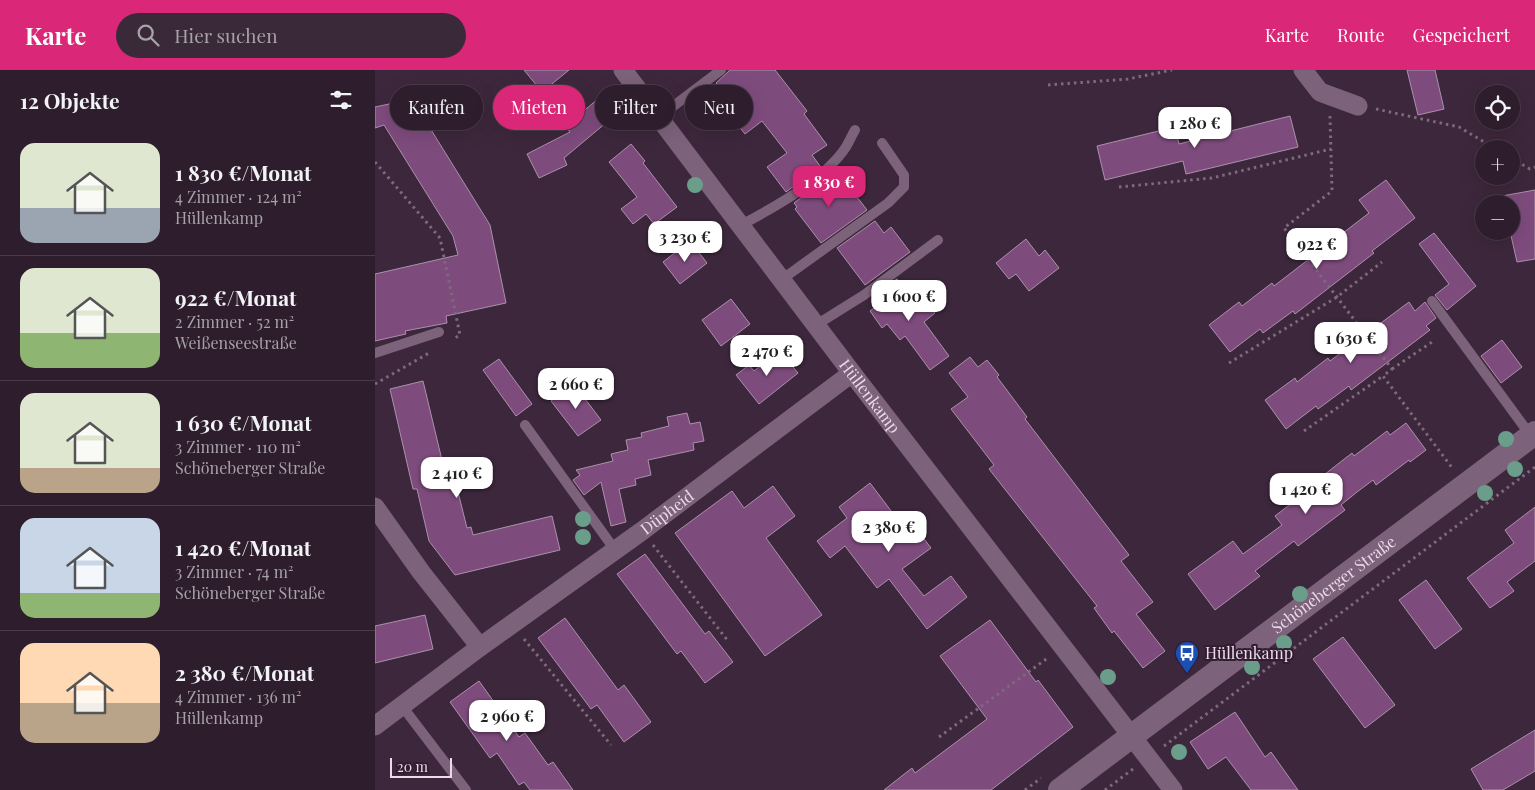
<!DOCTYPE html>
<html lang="de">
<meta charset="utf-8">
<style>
:root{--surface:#2e1d2d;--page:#3a2a39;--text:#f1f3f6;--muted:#a7a2aa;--line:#493b49;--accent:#db2777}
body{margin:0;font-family:"Playfair Display",serif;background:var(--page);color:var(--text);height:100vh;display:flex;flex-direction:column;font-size:19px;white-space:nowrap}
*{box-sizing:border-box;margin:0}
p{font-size:16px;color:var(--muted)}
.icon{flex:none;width:28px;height:28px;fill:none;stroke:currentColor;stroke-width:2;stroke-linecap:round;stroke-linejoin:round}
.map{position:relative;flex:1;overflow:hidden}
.panel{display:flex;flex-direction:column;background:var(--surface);width:375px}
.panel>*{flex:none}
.top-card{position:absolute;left:15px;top:15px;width:475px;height:45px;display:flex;gap:10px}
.fabs{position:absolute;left:1100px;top:15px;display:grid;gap:10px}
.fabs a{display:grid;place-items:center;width:45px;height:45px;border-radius:50%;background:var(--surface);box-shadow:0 5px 20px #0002,0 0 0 1px var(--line);font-size:25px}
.scale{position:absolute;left:15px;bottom:12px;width:62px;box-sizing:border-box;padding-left:5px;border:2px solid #eadbe9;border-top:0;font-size:14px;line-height:18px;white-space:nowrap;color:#eadbe9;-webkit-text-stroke:4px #321d32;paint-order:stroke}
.price{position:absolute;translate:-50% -42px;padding:0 11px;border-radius:10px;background:#fff;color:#222;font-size:16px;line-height:32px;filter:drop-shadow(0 1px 2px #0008)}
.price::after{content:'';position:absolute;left:50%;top:30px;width:15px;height:11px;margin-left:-8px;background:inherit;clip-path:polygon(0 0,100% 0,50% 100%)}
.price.active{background:var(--accent);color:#fff}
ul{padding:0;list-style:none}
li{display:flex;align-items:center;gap:15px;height:125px;padding:0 20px}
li+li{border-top:1px solid var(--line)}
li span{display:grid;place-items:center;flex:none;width:140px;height:100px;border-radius:15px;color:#555}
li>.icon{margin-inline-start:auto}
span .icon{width:60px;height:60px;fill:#fffc;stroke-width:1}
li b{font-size:21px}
h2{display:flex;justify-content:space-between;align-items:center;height:60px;padding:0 20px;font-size:21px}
.tag{padding:0 18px;border-radius:22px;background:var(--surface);box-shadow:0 5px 20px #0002,0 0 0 1px var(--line);font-size:18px;line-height:45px}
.tag.active{background:var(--accent);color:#fff}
header{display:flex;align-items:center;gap:30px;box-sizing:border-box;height:70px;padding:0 25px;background:var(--accent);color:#fff}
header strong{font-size:24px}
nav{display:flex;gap:28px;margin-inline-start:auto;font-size:18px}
.search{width:350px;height:45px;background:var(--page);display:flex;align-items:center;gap:12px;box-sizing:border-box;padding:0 18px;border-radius:28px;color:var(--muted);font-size:19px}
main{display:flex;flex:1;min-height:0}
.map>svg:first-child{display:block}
.building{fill:#7e4b7d;stroke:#ac91ab}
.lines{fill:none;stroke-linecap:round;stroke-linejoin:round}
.path{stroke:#7d6a7c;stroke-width:3;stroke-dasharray:2.5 4;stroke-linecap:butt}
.service{stroke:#7c627a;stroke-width:10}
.minor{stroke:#7c627a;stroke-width:19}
.tertiary{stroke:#7c627a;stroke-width:24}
.tree{fill:#6b9e8a}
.labels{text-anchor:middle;stroke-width:4;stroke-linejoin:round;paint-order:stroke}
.street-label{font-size:16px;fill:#eadbe9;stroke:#321d32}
.poi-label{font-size:16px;fill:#eadbe9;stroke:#321d32;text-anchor:start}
</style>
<header>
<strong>Karte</strong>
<div class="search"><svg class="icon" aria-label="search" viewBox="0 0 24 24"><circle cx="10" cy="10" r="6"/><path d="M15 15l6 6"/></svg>Hier suchen</div>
<nav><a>Karte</a><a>Route</a><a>Gespeichert</a></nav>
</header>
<main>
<section class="panel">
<h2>12 Objekte<svg class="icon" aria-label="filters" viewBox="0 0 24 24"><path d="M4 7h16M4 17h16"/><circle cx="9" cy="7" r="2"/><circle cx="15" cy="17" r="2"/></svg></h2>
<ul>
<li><span style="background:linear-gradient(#dfe7d0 65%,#9aa5b1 0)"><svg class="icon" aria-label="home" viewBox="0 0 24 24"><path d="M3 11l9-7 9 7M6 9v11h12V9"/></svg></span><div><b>1 830 €/Monat</b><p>4 Zimmer · 124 m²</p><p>Hüllenkamp</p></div></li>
<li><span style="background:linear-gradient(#dfe7d0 65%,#8fb573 0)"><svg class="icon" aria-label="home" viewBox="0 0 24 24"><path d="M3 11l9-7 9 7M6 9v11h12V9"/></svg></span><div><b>922 €/Monat</b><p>2 Zimmer · 52 m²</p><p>Weißenseestraße</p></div></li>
<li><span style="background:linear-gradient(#dfe7d0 75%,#b9a48a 0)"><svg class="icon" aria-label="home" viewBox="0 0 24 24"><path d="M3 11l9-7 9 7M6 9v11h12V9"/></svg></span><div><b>1 630 €/Monat</b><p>3 Zimmer · 110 m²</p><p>Schöneberger Straße</p></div></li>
<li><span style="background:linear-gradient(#c9d6e8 75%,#8fb573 0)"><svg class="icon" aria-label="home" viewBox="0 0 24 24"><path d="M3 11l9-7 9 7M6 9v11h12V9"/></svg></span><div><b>1 420 €/Monat</b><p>3 Zimmer · 74 m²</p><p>Schöneberger Straße</p></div></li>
<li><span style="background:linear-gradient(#ffd9b3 60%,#b9a48a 0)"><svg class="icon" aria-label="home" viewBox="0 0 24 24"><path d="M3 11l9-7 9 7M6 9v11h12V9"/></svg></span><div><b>2 380 €/Monat</b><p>4 Zimmer · 136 m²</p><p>Hüllenkamp</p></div></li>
</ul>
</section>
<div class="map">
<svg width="1160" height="720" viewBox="0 0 1160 720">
<rect width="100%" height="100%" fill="#3d273c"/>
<g class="building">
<polygon points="149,0 194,0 167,22"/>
<polygon points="355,0 400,0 432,41 429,44 452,75 437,85 445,96 411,122 392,97 412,83 387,51 370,64 358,49 365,44 341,13"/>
<polygon points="1032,0 1060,0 1069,39 1043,45"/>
<polygon points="223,29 238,47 189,88 192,95 164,108 152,84 195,62 190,56"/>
<polygon points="28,31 34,60 50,50 115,155 131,233 71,246 72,253 30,261 31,264 0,271 0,204 83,185 78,166 9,55 0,58 0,37"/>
<polygon points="915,46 923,77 811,104 808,91 730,110 722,76 800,57 804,74"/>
<polygon points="256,74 270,91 268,93 302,137 279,154 271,144 258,154 246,139 262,127 234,92"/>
<polygon points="465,105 492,140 446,173 420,139 422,137 419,133 453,107 457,111"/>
<polygon points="1011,110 1040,148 997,181 999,183 920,244 918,241 888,263 885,259 855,282 834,255 864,232 867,236 897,213 899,216 994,143 984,130"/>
<polygon points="1160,120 1160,189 1142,192 1135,161 1136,134 1129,134 1127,126"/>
<polygon points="500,151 509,163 516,157 535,182 490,215 462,178"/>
<polygon points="1059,163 1101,216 1072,240 1060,225 1074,214 1044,174"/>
<polygon points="651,169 664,186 670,180 684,198 654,221 641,204 634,209 621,193"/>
<polygon points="315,171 332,193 305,214 288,192"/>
<polygon points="522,209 540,233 548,227 560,243 549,252 574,286 555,300 530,266 525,270 512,254 507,258 495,241 504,234 499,226"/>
<polygon points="356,229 375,254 346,276 327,250"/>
<polygon points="1034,232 1040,241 1050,232 1061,248 1051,256 1055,260 976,320 974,316 943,339 941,336 911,359 890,330 920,308 922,312 953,288 955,291"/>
<polygon points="1127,270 1147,297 1126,313 1106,286"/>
<polygon points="405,281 423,303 384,334 361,305 374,295 379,301"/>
<polygon points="595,287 603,297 612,290 624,305 622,307 652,347 650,349 754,485 746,491 778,532 761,544 790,581 768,598 739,561 737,563 719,538 722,536 614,399 619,395 576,339 593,327 574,303"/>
<polygon points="124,289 157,334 141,346 108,300"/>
<polygon points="48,311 72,411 80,410 92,458 96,457 98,465 177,446 185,480 80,505 54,471 42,419 38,419 15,319"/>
<polygon points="198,313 226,350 203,366 176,331"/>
<polygon points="312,343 315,354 325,352 329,371 318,373 319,380 273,390 276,405 260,409 261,415 244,419 251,452 236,456 226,412 209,425 198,410 205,405 201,400 238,391 236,384 253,380 251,370 267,367 266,363 294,356 292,347"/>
<polygon points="1031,353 1051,380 1035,392 1034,390 1001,415 998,410 982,422 966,435 970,440 923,476 919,471 880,501 885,506 840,540 813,504 858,471 868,484 907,455 900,446 947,410 945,408 977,383 979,386 1012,361 1015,365"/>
<polygon points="495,413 529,458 536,452 556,478 527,499 549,526 576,506 592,527 552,559 514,509 502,518 470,476 455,488 442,471 472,448 464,437"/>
<polygon points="398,416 420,446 391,468 447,545 390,586 300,463 357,421 369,438"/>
<polygon points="1160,437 1160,491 1132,512 1139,521 1115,538 1092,508 1139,473 1130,460"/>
<polygon points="270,484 330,564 334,561 358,592 330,613 306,581 302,584 242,504"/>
<polygon points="1051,510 1087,559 1060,579 1024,530"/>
<polygon points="50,545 58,579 0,593 0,556"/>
<polygon points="190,548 243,620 249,615 276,652 249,672 222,635 216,639 163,568"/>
<polygon points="615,550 661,612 663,610 698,657 616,720 509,720 537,698 540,703 612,649 565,586"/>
<polygon points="968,567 1020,635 990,658 938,589"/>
<polygon points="104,611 144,667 150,663 173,695 178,692 198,720 155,720 149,712 144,715 122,683 115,688 75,632"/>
<polygon points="860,642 890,687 896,682 923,720 876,720 851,687 833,699 815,672"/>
<polygon points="1160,660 1160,701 1128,720 1108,720 1096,699"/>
</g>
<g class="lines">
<g class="path">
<polyline points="673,15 753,9 797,0"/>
<polyline points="1001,39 1084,57 1121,79"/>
<polyline points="955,46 957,121 909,158 1017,299 1008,306 1078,399"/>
<polyline points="1136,88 1155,99 1160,97"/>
<polyline points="0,92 65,168 85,265 78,269"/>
<polyline points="744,117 837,108 956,79"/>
<polyline points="854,293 962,227 1007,192"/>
<polyline points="1017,299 1060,270"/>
<polyline points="0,314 54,283"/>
<polyline points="929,361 1008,306"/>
<polyline points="278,475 353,571"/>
<polyline points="149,569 236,675"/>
<polyline points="564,667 674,587"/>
<polyline points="789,676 1160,397"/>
<polyline points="650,720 666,708"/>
<polyline points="730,720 758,699"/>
</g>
<g class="service">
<polyline points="284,47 346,0"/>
<path d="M 366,155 C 400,137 449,110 471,77 C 474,72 477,65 480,60"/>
<polyline points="406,210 513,133 529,117 529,105 507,73"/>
<polyline points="1057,231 1156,366"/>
<polyline points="441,255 489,225 563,170"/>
<polyline points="0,283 64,262"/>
<polyline points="150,355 240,480"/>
<polyline points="27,636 91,720"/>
</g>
<g class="minor">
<path id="s1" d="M 248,0 L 477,303 L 798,720"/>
<polyline points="928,0 945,22 983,36"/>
<polyline points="0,437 46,502 105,577"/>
<path id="s2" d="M 0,656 L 105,577 L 267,461 L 477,303"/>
</g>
<path class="tertiary" id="s3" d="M 685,720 L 1160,363"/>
</g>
<g class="tree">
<circle cx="320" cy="115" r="8"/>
<circle cx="1131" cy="369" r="8"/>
<circle cx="1140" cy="399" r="8"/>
<circle cx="1110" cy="423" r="8"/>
<circle cx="208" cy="449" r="8"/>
<circle cx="208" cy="467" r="8"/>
<circle cx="925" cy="524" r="8"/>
<circle cx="909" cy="573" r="8"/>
<circle cx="877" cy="597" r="8"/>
<circle cx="733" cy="607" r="8"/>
<circle cx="804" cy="682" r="8"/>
</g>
<defs>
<g id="bus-pin" transform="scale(1.25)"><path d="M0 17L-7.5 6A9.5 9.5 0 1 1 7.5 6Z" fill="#1a4fb4" stroke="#321d32"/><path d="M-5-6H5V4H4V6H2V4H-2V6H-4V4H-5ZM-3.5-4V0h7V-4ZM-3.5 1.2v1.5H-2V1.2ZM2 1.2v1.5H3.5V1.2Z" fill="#fff"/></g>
</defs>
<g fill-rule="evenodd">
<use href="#bus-pin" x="812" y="583"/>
</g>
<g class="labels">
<g class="street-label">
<text dy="6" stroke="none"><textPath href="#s1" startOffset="409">Hüllenkamp</textPath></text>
<text dy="6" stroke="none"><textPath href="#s2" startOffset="362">Düpheid</textPath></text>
<text dy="6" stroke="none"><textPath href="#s3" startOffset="342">Schöneberger Straße</textPath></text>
</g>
<g class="poi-label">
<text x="830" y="589">Hüllenkamp</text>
</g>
</g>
</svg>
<div class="fabs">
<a><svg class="icon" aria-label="locate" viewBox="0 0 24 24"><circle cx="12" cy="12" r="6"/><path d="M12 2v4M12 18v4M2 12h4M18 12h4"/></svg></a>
<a>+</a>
<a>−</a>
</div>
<div class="scale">20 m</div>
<b class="price" style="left:820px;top:79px">1 280 €</b>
<b class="price active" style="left:454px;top:138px">1 830 €</b>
<b class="price" style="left:310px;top:193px">3 230 €</b>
<b class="price" style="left:942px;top:200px">922 €</b>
<b class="price" style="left:534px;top:252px">1 600 €</b>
<b class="price" style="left:976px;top:294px">1 630 €</b>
<b class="price" style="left:392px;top:307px">2 470 €</b>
<b class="price" style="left:201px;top:340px">2 660 €</b>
<b class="price" style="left:82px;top:429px">2 410 €</b>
<b class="price" style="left:931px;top:445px">1 420 €</b>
<b class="price" style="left:514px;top:483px">2 380 €</b>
<b class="price" style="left:132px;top:672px">2 960 €</b>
<div class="top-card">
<a class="tag">Kaufen</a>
<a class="tag active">Mieten</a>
<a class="tag">Filter</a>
<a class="tag">Neu</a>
</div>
</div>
</main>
